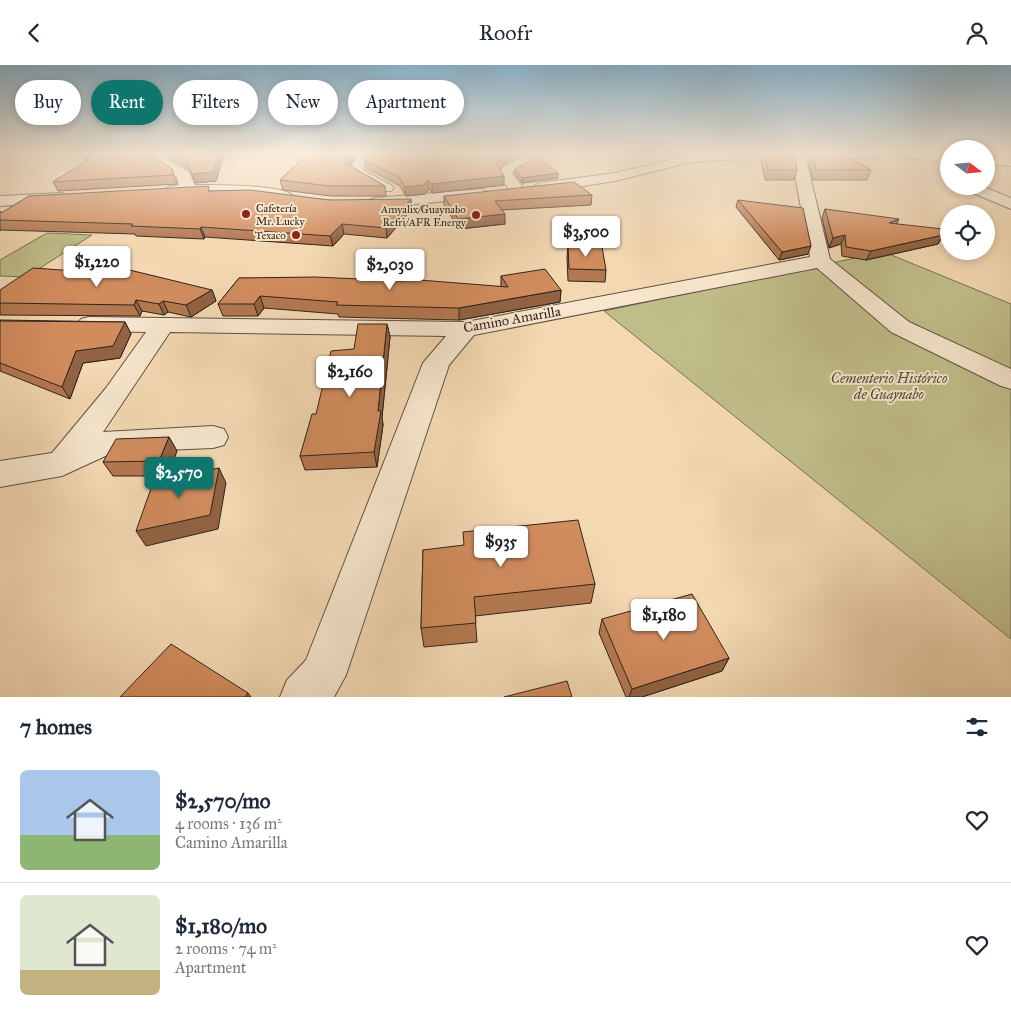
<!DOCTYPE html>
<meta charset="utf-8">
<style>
:root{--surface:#fff;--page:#f6f6f7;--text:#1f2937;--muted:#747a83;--line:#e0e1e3;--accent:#0f766e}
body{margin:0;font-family:"IM FELL Great Primer",serif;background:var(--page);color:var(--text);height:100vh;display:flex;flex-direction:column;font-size:19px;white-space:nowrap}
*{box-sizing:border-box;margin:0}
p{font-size:16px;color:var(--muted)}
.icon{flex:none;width:28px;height:28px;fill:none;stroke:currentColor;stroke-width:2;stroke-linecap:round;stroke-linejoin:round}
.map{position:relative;height:632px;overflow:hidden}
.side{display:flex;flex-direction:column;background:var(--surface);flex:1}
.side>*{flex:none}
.top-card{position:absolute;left:15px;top:15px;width:500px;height:45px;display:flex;gap:10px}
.needle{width:32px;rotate:106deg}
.fabs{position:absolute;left:940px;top:75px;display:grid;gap:10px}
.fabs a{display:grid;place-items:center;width:55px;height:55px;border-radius:50%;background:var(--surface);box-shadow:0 2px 8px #0003;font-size:25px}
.price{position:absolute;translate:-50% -42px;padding:0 11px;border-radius:5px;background:#fff;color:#222;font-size:16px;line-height:32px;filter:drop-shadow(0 1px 2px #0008)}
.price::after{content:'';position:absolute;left:50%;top:30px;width:15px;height:11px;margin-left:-8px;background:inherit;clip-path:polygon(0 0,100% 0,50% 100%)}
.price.current{background:var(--accent);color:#fff}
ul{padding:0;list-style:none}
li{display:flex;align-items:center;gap:15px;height:125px;padding:0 20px}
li+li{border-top:1px solid var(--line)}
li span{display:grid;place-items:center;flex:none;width:140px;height:100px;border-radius:8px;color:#555}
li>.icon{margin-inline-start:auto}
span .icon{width:60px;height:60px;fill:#fffc;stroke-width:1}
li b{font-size:21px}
h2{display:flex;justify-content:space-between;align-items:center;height:60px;padding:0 20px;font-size:21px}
.pill{padding:0 18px;border-radius:22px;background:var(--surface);box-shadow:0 2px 8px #0003;font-size:18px;line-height:45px}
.pill.current{background:var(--accent);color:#fff}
header{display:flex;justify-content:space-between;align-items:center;height:65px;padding:0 20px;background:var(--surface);font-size:22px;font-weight:600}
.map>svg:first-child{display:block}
.green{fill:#c0bd89;stroke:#777053}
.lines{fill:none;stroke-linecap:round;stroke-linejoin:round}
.minor-casing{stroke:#5f5142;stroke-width:2}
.minor{fill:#f7e6cd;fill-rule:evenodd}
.wall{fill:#b47851;stroke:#2e241d}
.shaded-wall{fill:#926242;stroke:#2e241d}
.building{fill:#d18c5e;stroke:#2e241d}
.poi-dot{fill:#8f2418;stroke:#f7e6cd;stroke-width:2}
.labels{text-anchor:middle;stroke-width:4;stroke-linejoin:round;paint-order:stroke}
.far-poi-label{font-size:11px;fill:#2e241d;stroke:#f7e6cd;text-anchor:end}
.street-label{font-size:14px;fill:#2e241d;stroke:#f7e6cd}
.park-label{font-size:14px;font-style:italic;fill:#524a38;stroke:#f7e6cd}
</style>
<header><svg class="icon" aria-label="back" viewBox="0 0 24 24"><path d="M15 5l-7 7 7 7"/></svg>Roofr<svg class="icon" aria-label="person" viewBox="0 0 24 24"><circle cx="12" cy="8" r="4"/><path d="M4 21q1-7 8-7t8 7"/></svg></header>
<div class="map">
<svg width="1011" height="632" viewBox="0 0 1011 632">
<rect width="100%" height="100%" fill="#f3d8b2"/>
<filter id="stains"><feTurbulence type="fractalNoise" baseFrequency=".004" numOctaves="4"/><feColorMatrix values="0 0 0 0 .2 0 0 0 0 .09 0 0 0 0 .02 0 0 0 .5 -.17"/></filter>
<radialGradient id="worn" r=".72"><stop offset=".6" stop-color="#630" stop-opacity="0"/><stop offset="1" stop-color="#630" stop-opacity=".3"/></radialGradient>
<g class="green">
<polygon points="47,168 92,170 26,212 0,211 0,195"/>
<polygon points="884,187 1011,239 1011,574 604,246"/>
</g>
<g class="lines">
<g class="minor-casing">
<g id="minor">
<path d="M 140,88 L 157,88 L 189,107 L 195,120 C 211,120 285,119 293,131 L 285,136 L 235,129 L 168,128 L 166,125 L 168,122 L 179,120 L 177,112 Z"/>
<polygon points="359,88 372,88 363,105 391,120 394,123 391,126 381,126 350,109 348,106"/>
<polygon points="529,88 547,88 512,108 525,125 517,130 511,128 498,108 502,102"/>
<polygon points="700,88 949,89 949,97 896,92 806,94 830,194 909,257 1011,304 1011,324 1001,321 891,267 817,203 474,270 449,300 346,610 334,632 280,632 287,615 306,595 423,298 446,271 170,267 103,367 213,361 224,364 228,372 224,380 213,383 114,387 62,411 0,422 0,396 52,388 106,323 146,267 89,266 81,264 77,259 81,254 89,252 466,257 810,192 792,94 715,95 687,98 615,116 539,128 531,123 539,118 615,108"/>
<polygon points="986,91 1011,93 1011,101 986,99"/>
<polygon points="960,121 982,121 1011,133 1011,144 963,124"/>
<polygon points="482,124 490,129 488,132 375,143 369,141 367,138 369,135 375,133"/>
<polygon points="61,128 67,130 69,133 67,136 0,141 0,131"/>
</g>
</g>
<use href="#minor" class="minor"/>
</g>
<g class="wall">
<polygon points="161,88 224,88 216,116 195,118 190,105"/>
<polygon points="309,88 352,88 353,94 350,101 385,121 386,131 331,131 283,125 280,115"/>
<polygon points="763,88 794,88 797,105 794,115 765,115 761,96"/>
<polygon points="811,88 841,88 871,105 867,115 813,115 808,96"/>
<polygon points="82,89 172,104 177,119 58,126 53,117 86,97"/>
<polygon points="512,93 500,104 504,120 432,128 429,124 425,129 406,131 400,121 366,103 364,95"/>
<polygon points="515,104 558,113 522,118 515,109"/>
<polygon points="211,126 329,135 412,144 387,173 344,169 333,181 205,172 204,174 136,171 135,169 1,165 0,166 0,147 2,148"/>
<polygon points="592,130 591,140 502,145 505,159 459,164 444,140 444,131"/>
<polygon points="738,135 808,189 779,195 736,142"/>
<polygon points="825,144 897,159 943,170 938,179 866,195 842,191 841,179 829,183 822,153"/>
<polygon points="568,181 606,205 605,217 568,216 567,192"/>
<polygon points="501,211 561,225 560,237 459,255 339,252 338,249 264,243 258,251 223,251 218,239 239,213 501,222"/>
<polygon points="0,225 212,225 216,236 191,252 168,247 164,250 142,246 140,251 0,250"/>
<polygon points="0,255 125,257 131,269 120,293 83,298 70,334 0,306"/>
<polygon points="387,259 390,272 382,352 383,360 377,402 305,405 300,391 316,349 354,284"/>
<polygon points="169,372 177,386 167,411 113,411 103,397"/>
<polygon points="423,485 595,519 591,538 475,551 477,577 424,582 421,563"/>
<polygon points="602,554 729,593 722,606 642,632 626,632 599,568"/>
</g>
<g class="shaded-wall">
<polygon points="219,88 224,88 216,116 195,118 192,109"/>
<polygon points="350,88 352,88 353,94 347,108 345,98"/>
<polygon points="508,88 528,88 512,93 497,107 496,98"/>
<polygon points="558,108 558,113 522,118 522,113"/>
<polygon points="504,111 504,120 432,128 432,119"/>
<polygon points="428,115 429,124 425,129 406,131 405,122"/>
<polygon points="411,134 412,144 387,173 386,163"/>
<polygon points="505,149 505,159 459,164 458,154"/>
<polygon points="899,154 895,162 889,158"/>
<polygon points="342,159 344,169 333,181 330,171"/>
<polygon points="201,162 205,172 204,174 200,164"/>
<polygon points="845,170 841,179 829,183 833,173"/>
<polygon points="943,170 938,179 866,195 871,186"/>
<polygon points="811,181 808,189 779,195 782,187"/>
<polygon points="212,225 216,236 191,252 186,240"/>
<polygon points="561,225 560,237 459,255 459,243"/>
<polygon points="260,231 264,243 258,251 254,239"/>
<polygon points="136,235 142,246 140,251 134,240"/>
<polygon points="163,236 168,247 164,250 159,239"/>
<polygon points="125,257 131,269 120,293 83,298 70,334 62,322 76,286"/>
<polygon points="387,259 390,272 382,352 383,360 377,402 374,387"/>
<polygon points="169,372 177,386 167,411 159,396"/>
<polygon points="219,403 226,418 218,464 146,481 136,466"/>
<polygon points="729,593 722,606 642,632 629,632 632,624"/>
<polygon points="248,628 251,632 245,632"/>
</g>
<g class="building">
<polygon points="147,88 172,104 173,110 53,117 88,95 82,89"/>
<polygon points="172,88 219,88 213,107 192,109 187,97"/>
<polygon points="309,88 350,88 345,98 385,121 329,121 280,115"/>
<polygon points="368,88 508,88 496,98 504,111 432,119 428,115 424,120 405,122 399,112 364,95"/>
<polygon points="764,88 794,88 797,105 768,105"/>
<polygon points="812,88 841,88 871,105 816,105"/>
<polygon points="537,92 558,108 522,113 515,104"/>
<polygon points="574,117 592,130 495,136 505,149 458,154 444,131"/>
<polygon points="209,121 208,126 250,125 329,135 411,134 386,163 342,159 330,171 201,162 200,164 131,161 133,159 0,155 0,147 1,146 1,148 29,131"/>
<polygon points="738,135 803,143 811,181 782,187"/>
<polygon points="825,144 899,154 889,158 943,164 943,170 871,186 846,182 845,170 833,173"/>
<polygon points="568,181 602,182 606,205 569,204"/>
<polygon points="82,201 113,201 212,225 186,240 163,236 159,239 136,235 134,240 0,238 0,225 33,203 76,206"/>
<polygon points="545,204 561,225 459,243 336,240 338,237 260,231 254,239 218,239 239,213 315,212 405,216 407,214 508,222 501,211"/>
<polygon points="0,256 125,257 113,281 76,286 62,322 0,298"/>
<polygon points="358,259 387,259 378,346 381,346 374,387 300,391 312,349 316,349 331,286 354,284"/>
<polygon points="169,372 159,396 103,397 116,374"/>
<polygon points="219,403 210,450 136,466 154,415"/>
<polygon points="578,455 595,519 474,532 476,558 421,563 423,485 464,480 463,467"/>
<polygon points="692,529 729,593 632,624 602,554"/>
<polygon points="171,579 248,628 245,632 120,632"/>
<polygon points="567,616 572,632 504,632"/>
</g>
<linearGradient id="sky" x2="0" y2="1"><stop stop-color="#89b6d2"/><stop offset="0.5" stop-color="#faeddc"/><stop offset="1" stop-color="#faeddc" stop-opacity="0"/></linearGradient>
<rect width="1011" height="177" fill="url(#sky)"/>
<g class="poi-dot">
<circle cx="246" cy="149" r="5"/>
<circle cx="476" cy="150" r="5"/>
<circle cx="296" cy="170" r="5"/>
</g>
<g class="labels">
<g class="far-poi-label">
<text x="256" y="147" text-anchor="start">Cafetería<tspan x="256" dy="13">Mr. Lucky</tspan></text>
<text x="466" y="148">Amyalix/Guaynabo<tspan x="466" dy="13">Refri/AFR Energy</tspan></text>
<text x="286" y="174">Texaco</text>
</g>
<g class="street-label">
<text transform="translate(512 254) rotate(-10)" y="5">Camino Amarilla</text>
</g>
<g class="park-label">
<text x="889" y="318">Cementerio Histórico<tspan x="889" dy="16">de Guaynabo</tspan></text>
</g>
</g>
<rect width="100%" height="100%" filter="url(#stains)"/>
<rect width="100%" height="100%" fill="url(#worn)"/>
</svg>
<div class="fabs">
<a><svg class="needle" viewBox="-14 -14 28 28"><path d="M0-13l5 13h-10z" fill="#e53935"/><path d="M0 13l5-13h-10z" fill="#747a83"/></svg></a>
<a><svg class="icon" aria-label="locate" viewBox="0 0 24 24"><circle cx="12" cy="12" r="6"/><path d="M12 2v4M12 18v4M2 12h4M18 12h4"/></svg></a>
</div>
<b class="price" style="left:586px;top:193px">$3,500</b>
<b class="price" style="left:97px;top:223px">$1,220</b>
<b class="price" style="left:390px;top:226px">$2,030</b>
<b class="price" style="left:350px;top:333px">$2,160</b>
<b class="price current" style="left:179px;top:434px">$2,570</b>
<b class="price" style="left:501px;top:503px">$935</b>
<b class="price" style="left:664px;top:576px">$1,180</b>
<div class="top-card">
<a class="pill">Buy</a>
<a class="pill current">Rent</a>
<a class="pill">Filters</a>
<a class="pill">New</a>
<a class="pill">Apartment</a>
</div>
</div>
<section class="side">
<h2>7 homes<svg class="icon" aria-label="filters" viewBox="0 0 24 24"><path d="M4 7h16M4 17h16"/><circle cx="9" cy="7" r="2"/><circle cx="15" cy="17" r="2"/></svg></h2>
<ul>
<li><span style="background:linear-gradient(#a9c7e8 65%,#8fb573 0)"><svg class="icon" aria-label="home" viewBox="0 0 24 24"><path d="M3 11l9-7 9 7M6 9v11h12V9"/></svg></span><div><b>$2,570/mo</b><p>4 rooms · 136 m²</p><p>Camino Amarilla</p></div><svg class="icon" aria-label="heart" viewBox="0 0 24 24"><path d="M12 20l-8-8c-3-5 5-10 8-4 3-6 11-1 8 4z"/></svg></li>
<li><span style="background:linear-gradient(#dfe7d0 75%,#c2b280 0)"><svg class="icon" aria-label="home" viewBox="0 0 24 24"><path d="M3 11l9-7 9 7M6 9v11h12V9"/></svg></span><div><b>$1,180/mo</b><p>2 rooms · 74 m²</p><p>Apartment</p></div><svg class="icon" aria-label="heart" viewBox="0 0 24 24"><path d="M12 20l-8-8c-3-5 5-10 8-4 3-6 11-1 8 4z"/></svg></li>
</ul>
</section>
